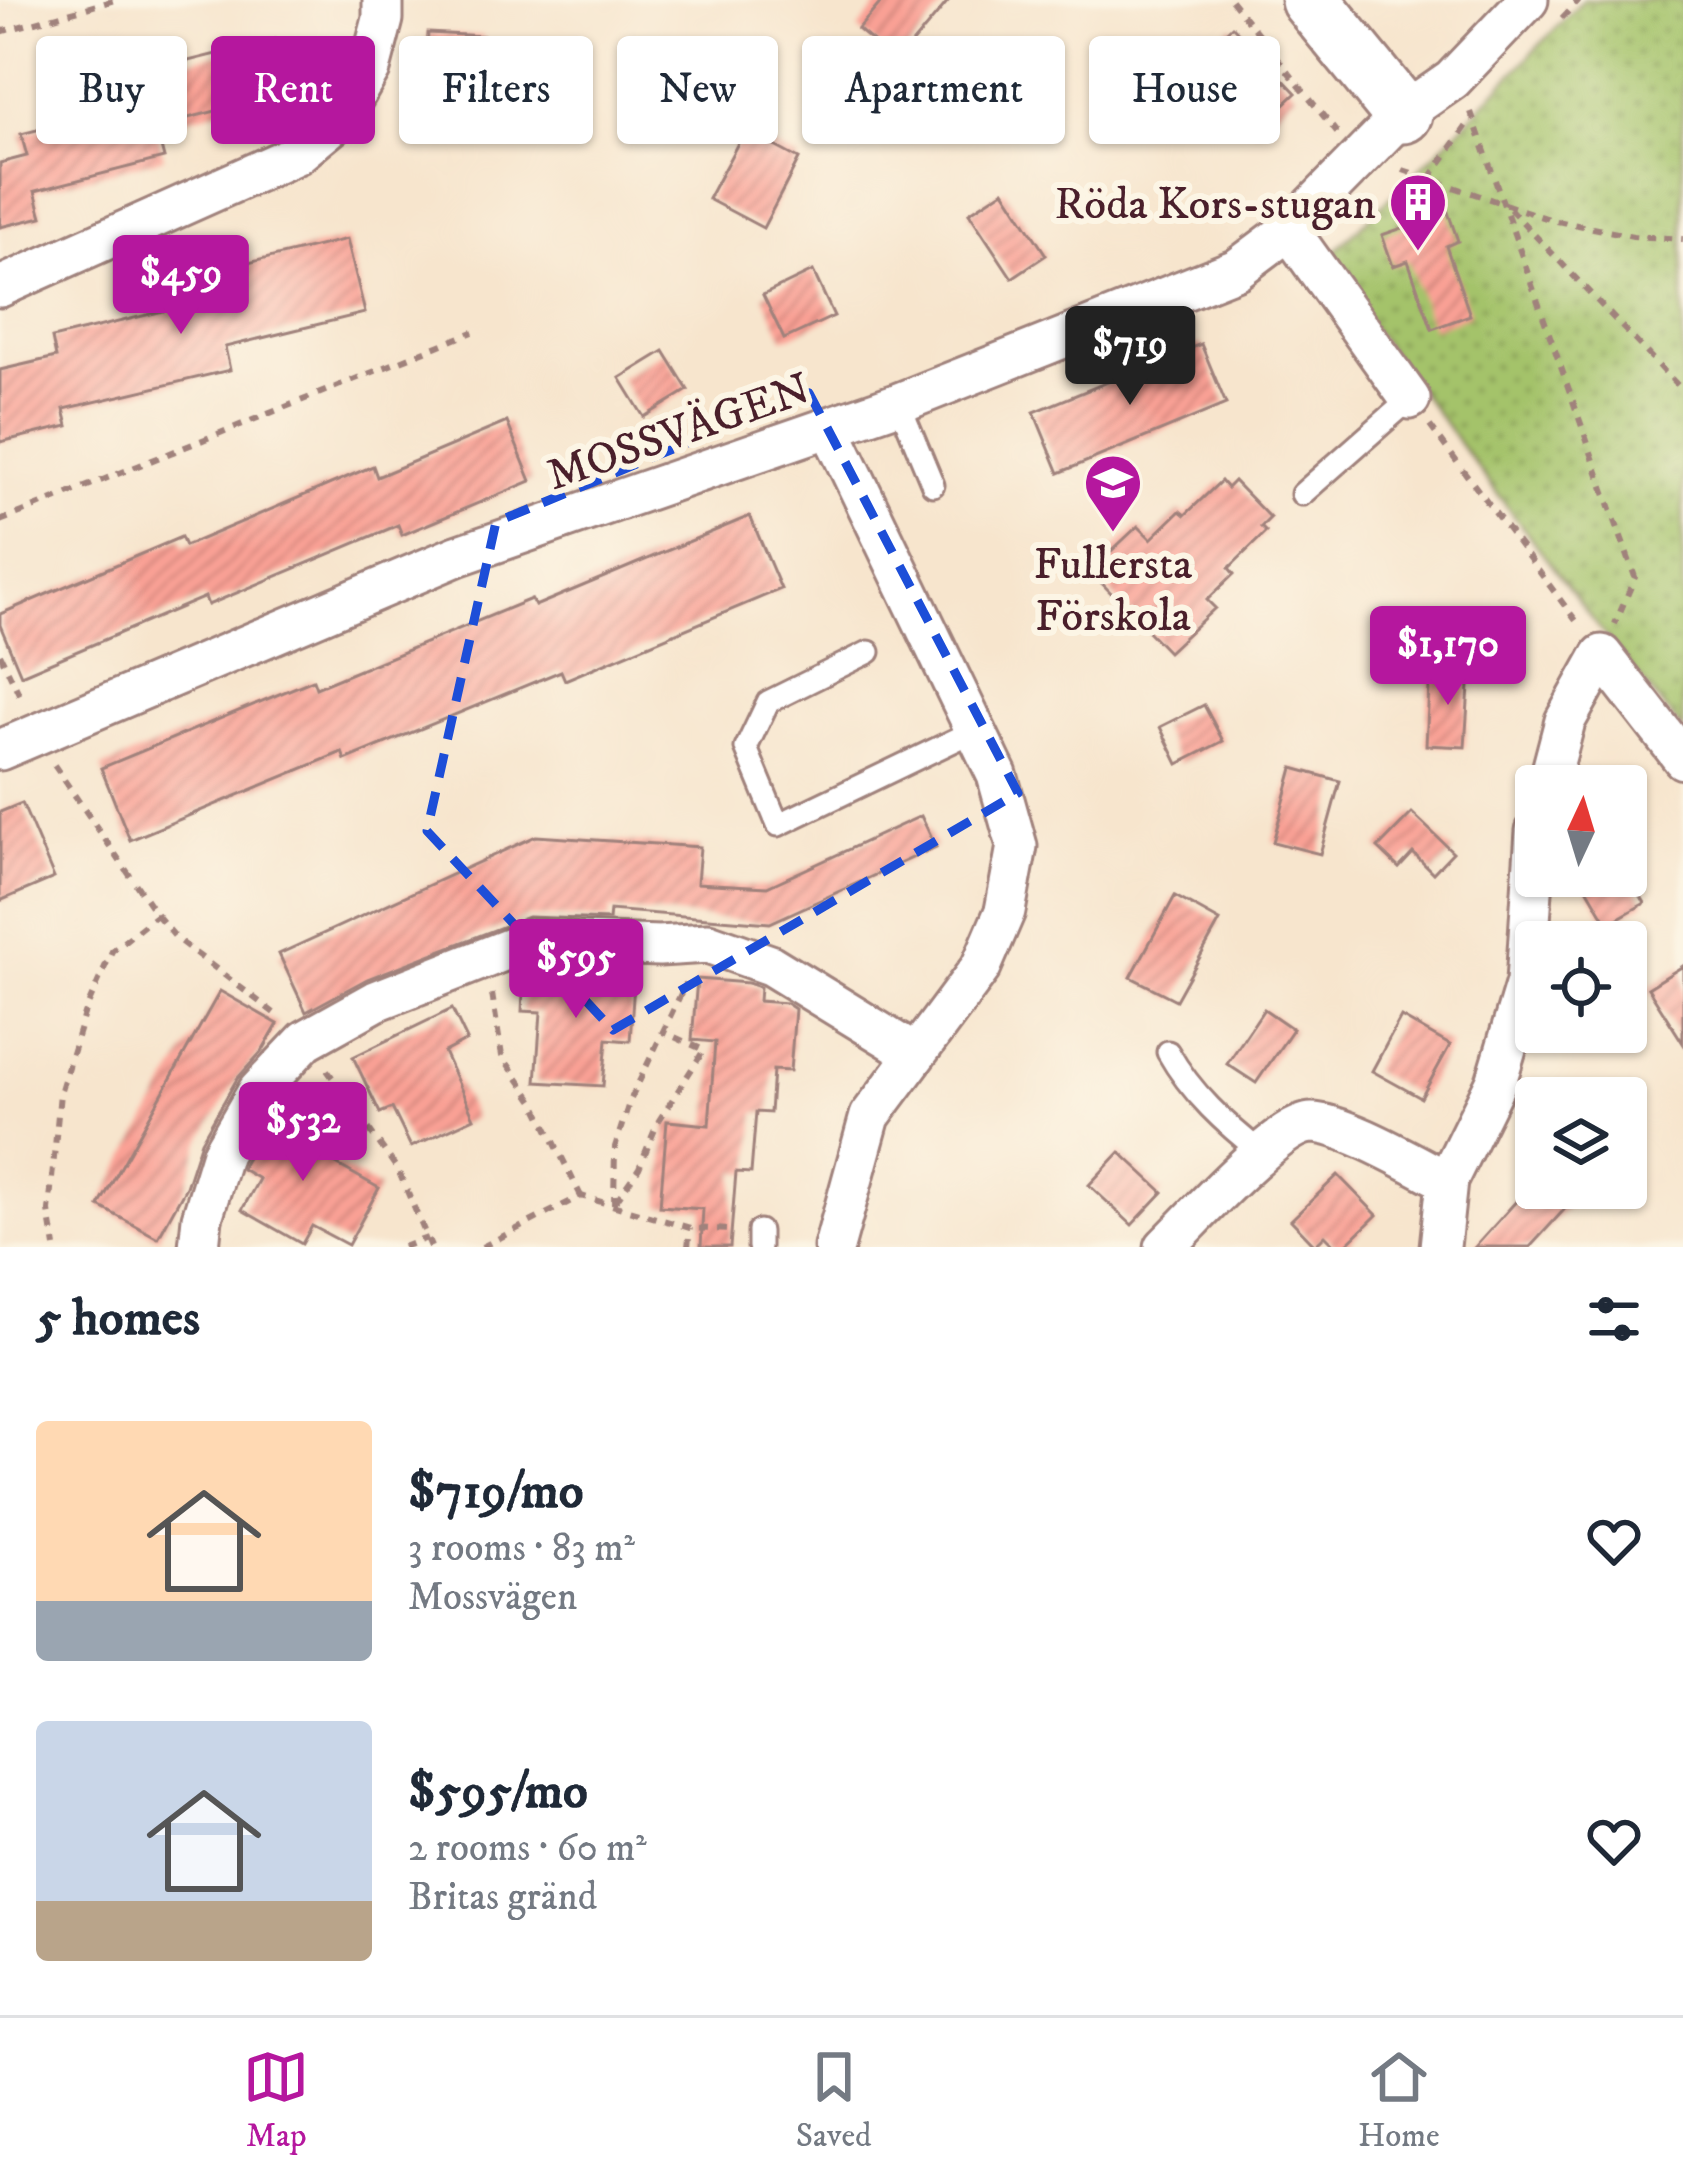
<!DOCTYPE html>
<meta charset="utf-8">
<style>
:root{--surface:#fff;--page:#f6f6f7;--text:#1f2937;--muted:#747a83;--line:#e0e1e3;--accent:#b5179e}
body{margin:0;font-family:"IM FELL DW Pica",serif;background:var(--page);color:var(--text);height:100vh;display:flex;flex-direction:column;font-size:45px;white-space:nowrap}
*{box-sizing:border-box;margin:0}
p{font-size:39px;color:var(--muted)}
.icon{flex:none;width:66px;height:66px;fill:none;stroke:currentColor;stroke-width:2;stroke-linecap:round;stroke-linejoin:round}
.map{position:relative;height:1247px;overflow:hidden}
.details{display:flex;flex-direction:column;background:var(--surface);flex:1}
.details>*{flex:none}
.hud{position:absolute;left:36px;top:36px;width:1611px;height:108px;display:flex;gap:24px}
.needle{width:78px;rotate:4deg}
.controls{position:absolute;left:1515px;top:765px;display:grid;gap:24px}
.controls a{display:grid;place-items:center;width:132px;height:132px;border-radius:12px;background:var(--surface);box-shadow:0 3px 9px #0004;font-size:60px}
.price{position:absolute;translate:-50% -102px;padding:0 27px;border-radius:12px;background:var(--accent);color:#fff;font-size:39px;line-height:78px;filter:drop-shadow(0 3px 6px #0008)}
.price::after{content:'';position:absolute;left:50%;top:72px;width:36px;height:27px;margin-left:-18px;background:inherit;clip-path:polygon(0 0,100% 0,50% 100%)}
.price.active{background:#222;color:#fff}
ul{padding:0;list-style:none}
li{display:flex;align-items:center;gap:36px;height:300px;padding:0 36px}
li span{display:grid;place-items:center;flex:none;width:336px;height:240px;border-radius:12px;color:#555}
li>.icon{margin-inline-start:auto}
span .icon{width:144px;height:144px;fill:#fffc;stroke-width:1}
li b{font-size:51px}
h2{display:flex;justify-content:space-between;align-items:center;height:144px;padding:0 36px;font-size:51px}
.chip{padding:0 42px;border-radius:12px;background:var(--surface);box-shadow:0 3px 9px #0004;font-size:42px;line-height:108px}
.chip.active{background:var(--accent);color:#fff}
.menu{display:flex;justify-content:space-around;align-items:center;height:168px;border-top:3px solid var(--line);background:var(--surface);font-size:33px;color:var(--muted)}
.menu a{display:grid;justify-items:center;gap:6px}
.menu .active{color:var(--accent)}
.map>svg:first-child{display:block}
.park{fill:url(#park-dots);stroke:#77714b;stroke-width:3}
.building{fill:url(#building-hatch)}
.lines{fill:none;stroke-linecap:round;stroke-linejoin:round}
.lane-casing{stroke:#a0827c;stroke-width:27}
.street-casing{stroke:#a0827c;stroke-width:45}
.secondary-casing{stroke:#a0827c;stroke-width:63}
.path{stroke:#a0827c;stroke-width:6;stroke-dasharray:9 9;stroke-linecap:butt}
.lane{stroke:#fff;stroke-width:21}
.street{stroke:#fff;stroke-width:39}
.secondary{stroke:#fff;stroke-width:57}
.marked{fill:none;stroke:#1d4ed8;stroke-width:9;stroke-dasharray:24 15;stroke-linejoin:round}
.labels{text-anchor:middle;stroke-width:12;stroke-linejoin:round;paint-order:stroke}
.poi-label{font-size:45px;fill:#4a1f2b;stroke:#fcf5e5;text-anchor:end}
.street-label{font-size:45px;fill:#4a1f2b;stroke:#fcf5e5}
</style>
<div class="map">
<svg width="1683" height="1247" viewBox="0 0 1683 1247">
<defs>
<pattern id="park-dots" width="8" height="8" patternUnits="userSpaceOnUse" patternTransform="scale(3)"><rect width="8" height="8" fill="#a4c36b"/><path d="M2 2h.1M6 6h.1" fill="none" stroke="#889e58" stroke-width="1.8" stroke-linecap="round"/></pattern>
<pattern id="building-hatch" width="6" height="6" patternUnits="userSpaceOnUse" patternTransform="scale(3)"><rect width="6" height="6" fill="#faa195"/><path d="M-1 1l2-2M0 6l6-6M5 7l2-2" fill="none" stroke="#cc837a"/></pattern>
</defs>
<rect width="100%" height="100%" fill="#fcf5e5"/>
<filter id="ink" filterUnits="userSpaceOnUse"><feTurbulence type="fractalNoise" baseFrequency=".00833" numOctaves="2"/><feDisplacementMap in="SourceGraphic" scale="24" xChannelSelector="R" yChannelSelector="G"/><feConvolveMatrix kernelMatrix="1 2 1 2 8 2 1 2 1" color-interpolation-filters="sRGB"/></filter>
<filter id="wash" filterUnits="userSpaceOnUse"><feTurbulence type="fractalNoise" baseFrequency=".004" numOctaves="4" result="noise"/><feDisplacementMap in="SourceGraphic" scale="48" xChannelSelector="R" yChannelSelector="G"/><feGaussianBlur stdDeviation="2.7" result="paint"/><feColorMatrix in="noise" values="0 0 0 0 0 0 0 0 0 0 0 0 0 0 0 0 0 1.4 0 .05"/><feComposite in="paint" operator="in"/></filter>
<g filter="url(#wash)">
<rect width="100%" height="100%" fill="#f7e5cd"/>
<polygon class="park" points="1583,0 1683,0 1683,731 1601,631 1323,263 1450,139"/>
<g id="blocks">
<g class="building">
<polygon points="883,0 949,0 897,62 858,29"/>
<polygon points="1232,26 1296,93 1256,131 1239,112 1222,129 1187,92 1204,77 1192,64"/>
<polygon points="428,33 483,36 478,124 423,121"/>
<polygon points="276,39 290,92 161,125 148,71"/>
<polygon points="149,101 164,158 35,191 42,217 0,227 0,163 27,156 21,134"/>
<polygon points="745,130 799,159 763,228 708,199"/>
<polygon points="1004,190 1046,255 1012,278 969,213"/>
<polygon points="1441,192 1458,241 1446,246 1470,315 1432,329 1408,261 1393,266 1382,235 1411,225 1404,204"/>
<polygon points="347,239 365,313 225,347 230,370 64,409 68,426 0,442 0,370 56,357 52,338 205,301 199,275"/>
<polygon points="813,271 834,316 784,339 763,295"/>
<polygon points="1201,344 1226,404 1059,473 1034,412"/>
<polygon points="664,351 688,390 644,417 620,378"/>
<polygon points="507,422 531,481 402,535 398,525 208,605 205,597 21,675 0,625 0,614 181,537 185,546 373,466 377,477"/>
<polygon points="1221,481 1227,488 1234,481 1270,518 1261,527 1266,532 1229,568 1234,574 1207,600 1215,608 1168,652 1090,571 1138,526 1151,539 1180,511 1185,515"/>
<polygon points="750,516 781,589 565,680 561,671 345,760 342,752 130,840 101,768 313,680 316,688 531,599 535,606"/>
<polygon points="1430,669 1470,671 1465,747 1426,745"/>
<polygon points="1204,705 1223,741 1178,764 1160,727"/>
<polygon points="1293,768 1340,781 1320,854 1273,842"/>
<polygon points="22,803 54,878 0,901 0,812"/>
<polygon points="1412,813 1453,852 1433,873 1413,853 1399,868 1378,848"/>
<polygon points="921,816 936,847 770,923 610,910 609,920 528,917 367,979 306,1012 279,954 536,836 700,847 697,883 767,887"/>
<polygon points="1580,876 1628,876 1645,903 1608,924"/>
<polygon points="1175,896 1220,921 1176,1000 1131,977"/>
<polygon points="533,965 606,968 605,981 634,983 630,1041 607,1039 603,1086 536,1082 541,1012 522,1011 524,975"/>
<polygon points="1683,966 1683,1043 1648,988"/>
<polygon points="697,979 748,983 760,987 759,1001 786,1003 795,1009 790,1071 773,1070 770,1113 756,1112 751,1173 736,1172 730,1247 701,1247 703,1209 660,1206 667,1121 709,1125 715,1042 692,1040"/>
<polygon points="220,991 278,1024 263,1050 237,1079 201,1141 186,1187 158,1238 99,1206"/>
<polygon points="452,1009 467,1040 444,1052 474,1118 411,1147 392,1108 380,1113 353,1057"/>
<polygon points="1264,1009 1293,1029 1256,1083 1227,1064"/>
<polygon points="1401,1017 1450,1045 1421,1098 1372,1071"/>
<polygon points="277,1107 331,1137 307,1148 379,1188 348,1245 312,1226 302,1244 242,1210 259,1179 242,1169 244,1163"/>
<polygon points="1120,1152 1163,1192 1132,1225 1089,1185"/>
<polygon points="1338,1175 1377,1215 1344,1247 1337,1247 1325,1235 1315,1245 1291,1220"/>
<polygon points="1528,1188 1584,1188 1530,1247 1475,1247"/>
</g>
</g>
</g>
<g filter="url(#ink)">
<use href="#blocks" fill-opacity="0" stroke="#a0827c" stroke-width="3"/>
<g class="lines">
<g class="lane-casing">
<g id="lane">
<polyline points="899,403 933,485"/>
<polyline points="1302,494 1410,399"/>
<polyline points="869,652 768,702 746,748 778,825 976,730"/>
<path d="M 1168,1052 C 1191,1093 1225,1124 1262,1153"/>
<polyline points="759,1247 759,1231"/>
</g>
</g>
<g class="street-casing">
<g id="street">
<polyline points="1289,230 1410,399"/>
<polyline points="0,287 297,154 342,117 370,69 383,19 383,0"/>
<polyline points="830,428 997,775 1017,846 1005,911 981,967 870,1116 834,1247"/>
<polyline points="0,750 457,556 899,403 1237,269 1289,230 1403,114 1452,80 1528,0"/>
<polyline points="1548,786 1565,721 1602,655 1683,759"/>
<polyline points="199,1247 202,1218 222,1153 258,1091 306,1040 376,1001 529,941 659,946 708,943 770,965 915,1054"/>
<path d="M 1165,1247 C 1193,1220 1278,1124 1312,1123 C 1344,1123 1417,1166 1447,1181"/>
<polyline points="1440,1247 1447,1181 1496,1082 1526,982 1536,831"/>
</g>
</g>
<g class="secondary-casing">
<polyline id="secondary" points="1310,0 1403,114"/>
</g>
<g class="path">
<polyline points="1231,0 1337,133"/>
<polyline points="1562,18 1579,0"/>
<polyline points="0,32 115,0"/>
<polyline points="1471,112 1635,577 1615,624"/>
<polyline points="1403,170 1552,220 1633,236 1683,239"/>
<polyline points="1430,178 1473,117"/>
<polyline points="1510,209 1683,391"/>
<polyline points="1430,426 1580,626"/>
<polyline points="0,521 473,332"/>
<polyline points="0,654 22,700"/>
<polyline points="54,765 157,915 112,951 84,1014 60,1093 49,1211 55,1247"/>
<polyline points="157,915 177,939 278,1016"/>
<polyline points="492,994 502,1056 534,1101 581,1196"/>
<polyline points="327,1070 398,1170 431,1247"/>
<polyline points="616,1201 639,1168 658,1122 704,1050 663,1032"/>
<polyline points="614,1204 615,1147 629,1103 686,983"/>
<polyline points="403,1247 427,1238"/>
<polyline points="482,1247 581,1196 690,1228 732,1230"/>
<polyline points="688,1247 690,1228"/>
</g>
<use href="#lane" class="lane"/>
<use href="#street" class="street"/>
<use href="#secondary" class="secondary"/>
</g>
</g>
<path class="marked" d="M 809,393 L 1018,793 L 613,1030 L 427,831 L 496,522 Z"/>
<defs>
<g id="building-pin" transform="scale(3)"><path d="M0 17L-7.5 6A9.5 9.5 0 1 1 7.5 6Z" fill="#b5179e" stroke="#fcf5e5"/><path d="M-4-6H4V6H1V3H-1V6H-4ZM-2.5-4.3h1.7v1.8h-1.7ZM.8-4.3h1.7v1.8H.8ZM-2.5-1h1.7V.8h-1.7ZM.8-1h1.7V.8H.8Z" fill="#fff"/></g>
<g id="school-pin" transform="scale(3)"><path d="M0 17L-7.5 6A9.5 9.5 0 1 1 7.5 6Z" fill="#b5179e" stroke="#fcf5e5"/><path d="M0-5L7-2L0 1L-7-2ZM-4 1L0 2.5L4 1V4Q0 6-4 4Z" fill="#fff"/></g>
</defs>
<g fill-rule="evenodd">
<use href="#building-pin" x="1418" y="202"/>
<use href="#school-pin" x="1113" y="483"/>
</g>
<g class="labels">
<g class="poi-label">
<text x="1376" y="218">Röda Kors-stugan</text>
<text x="1113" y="578" text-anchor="middle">Fullersta<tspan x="1113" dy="52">Förskola</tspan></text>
</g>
<g class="street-label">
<text transform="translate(678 430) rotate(-19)" y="16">MOSSVÄGEN</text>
</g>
</g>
</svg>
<div class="controls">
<a><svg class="needle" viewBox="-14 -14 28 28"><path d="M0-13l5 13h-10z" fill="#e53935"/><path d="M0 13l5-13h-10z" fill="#747a83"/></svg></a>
<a><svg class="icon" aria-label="locate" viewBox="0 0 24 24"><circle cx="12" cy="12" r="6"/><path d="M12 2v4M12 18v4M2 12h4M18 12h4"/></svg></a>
<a><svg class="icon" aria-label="layers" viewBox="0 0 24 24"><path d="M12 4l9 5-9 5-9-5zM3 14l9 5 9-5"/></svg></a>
</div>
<b class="price" style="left:181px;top:337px">$459</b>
<b class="price active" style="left:1130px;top:408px">$719</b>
<b class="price" style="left:1448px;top:708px">$1,170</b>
<b class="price" style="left:576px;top:1021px">$595</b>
<b class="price" style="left:303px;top:1184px">$532</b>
<div class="hud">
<a class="chip">Buy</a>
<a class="chip active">Rent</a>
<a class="chip">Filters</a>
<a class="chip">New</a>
<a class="chip">Apartment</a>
<a class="chip">House</a>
</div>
</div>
<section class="details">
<h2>5 homes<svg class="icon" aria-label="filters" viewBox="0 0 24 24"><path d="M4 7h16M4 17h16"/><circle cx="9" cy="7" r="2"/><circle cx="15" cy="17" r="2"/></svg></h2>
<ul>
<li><span style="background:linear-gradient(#ffd9b3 75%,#9aa5b1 0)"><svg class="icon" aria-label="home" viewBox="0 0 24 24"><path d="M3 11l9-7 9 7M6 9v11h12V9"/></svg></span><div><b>$719/mo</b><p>3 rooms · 83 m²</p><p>Mossvägen</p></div><svg class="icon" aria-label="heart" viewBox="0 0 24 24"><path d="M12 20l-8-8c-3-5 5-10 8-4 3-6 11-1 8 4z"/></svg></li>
<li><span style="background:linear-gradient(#c9d6e8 75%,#b9a48a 0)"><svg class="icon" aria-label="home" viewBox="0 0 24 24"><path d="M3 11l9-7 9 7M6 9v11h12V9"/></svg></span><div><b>$595/mo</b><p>2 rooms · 60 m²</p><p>Britas gränd</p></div><svg class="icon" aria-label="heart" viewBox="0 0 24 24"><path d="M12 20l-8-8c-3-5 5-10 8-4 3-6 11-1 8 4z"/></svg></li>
</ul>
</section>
<nav class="menu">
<a class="active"><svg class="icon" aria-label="map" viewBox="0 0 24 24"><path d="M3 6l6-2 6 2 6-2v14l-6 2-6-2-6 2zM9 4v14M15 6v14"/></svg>Map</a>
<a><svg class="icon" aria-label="saved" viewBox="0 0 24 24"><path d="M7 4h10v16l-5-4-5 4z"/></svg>Saved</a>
<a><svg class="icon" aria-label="home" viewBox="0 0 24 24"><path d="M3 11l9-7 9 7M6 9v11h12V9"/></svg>Home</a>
</nav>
